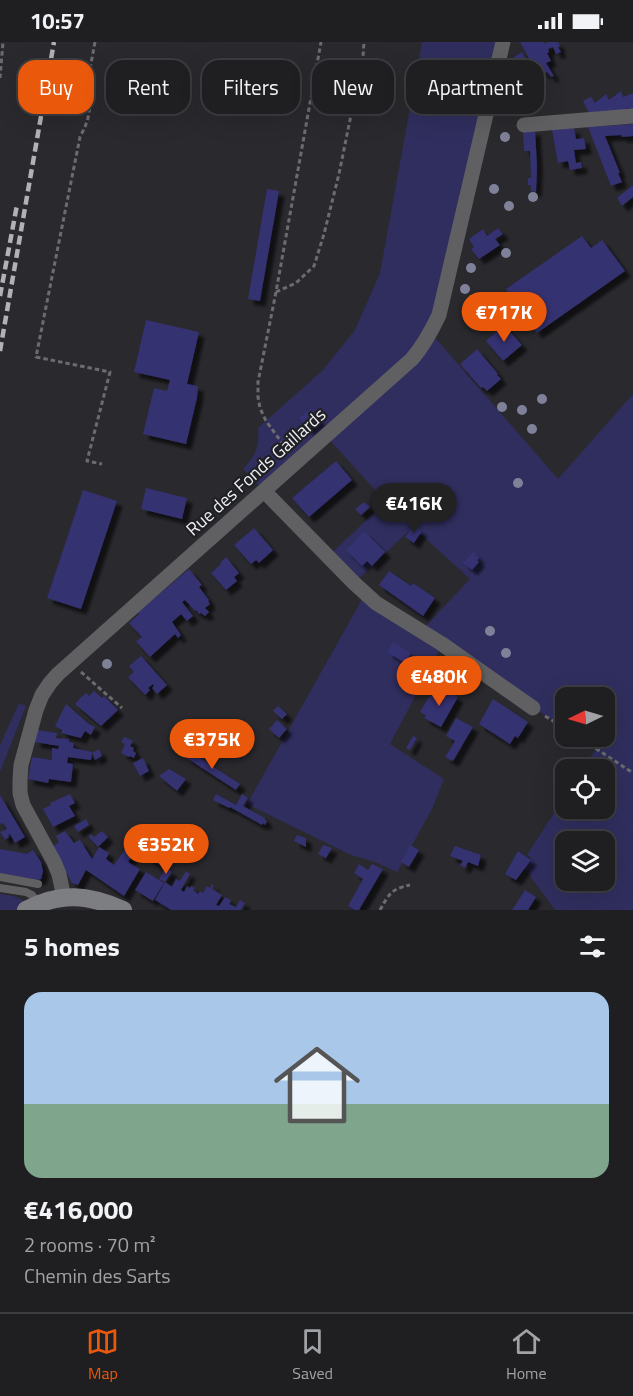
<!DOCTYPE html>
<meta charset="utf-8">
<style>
:root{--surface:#1f1f22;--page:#27272a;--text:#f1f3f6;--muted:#a1a2a5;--line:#3c3d40;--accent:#ea580c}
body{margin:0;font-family:"Titillium Web",sans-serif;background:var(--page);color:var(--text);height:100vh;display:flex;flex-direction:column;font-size:22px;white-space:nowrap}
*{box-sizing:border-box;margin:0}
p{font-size:20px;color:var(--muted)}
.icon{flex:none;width:33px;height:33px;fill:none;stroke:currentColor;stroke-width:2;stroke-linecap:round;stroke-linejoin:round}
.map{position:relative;height:868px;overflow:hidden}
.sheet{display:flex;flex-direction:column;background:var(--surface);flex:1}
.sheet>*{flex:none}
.banner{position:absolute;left:18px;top:18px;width:597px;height:54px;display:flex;gap:12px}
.needle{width:39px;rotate:265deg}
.buttons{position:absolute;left:555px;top:645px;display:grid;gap:12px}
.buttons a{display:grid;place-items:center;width:60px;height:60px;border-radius:12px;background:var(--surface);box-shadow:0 6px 24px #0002,0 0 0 2px var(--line);font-size:30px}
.price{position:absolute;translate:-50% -51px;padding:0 14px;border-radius:21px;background:var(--accent);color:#fff;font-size:20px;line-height:39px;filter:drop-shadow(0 2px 3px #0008)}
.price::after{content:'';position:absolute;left:50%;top:36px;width:18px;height:14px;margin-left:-9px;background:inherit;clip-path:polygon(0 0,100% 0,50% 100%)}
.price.on{background:#222;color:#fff}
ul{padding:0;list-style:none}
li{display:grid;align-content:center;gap:12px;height:318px;padding:0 24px}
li+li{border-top:2px solid var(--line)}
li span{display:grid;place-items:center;height:186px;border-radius:18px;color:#555}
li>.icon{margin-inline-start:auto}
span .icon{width:108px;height:108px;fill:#fffc;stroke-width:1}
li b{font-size:26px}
h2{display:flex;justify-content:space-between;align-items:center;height:72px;padding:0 24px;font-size:26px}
.chip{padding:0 21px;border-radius:18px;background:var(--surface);box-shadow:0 6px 24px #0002,0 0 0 2px var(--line);font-size:21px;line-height:54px}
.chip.on{background:var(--accent);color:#fff}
.status{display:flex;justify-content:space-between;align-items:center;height:42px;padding:0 30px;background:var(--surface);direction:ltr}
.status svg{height:16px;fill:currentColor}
.dock{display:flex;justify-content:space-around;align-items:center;height:84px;border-top:2px solid var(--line);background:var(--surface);font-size:16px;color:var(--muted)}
.dock a{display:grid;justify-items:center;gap:3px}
.dock .on{color:var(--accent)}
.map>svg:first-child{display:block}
.green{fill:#302e5e;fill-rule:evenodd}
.building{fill:#353072;filter:url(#shadow)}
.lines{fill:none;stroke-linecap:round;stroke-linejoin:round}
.path{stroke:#6c6c70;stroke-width:3;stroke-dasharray:4.5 3;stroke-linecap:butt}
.lane{stroke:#606062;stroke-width:8}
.street{stroke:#606062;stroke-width:15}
.secondary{stroke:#7d7e82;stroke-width:18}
.rail{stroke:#b2b2b5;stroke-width:4.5;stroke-dasharray:9 4.5;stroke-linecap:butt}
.tree{fill:#7f8199}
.labels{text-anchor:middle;stroke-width:4.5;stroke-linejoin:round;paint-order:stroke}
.street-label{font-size:18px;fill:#eeeef1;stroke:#1f2024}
</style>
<div class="status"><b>10:57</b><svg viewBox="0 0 49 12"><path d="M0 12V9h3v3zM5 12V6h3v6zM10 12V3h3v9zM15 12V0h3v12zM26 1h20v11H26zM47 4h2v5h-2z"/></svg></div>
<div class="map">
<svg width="633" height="868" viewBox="0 0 633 868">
<defs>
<filter id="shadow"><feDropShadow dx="5.5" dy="5.5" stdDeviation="1.5" flood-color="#0009"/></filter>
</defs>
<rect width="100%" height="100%" fill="#29292e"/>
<g class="green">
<path d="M 422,0 L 503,0 L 431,291 L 558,437 L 633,352 L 633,868 L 555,868 L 525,827 L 531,816 L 527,813 L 565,754 L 566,766 L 604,766 L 604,728 L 582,727 L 596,707 L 577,695 L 604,694 L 604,656 L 566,656 L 565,687 L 442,603 L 390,702 L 444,737 L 432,767 L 397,830 L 375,820 L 351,813 L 247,762 L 365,552 L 421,589 L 470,537 L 413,485 L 354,541 L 328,514 L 386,460 L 326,394 L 264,449 L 243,427 C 257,411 259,407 258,386 L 323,328 L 355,288 L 380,231 ZM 566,800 L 604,800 L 604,838 L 566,838 Z"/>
<polygon points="19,661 26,664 0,730 0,703"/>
<path d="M 0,852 C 12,854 26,854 26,868 L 0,868 Z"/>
</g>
<g class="building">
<polygon points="520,0 544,0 545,2 548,0 558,0 560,4 558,5 561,10 556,12 553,5 548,7 549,10 547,11 551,19 546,21 554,34 551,35 547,30 544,32 536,20 532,22"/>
<polygon points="522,10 526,17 528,16 531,23 529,25 532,30 526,34 521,28 510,34 504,23 515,17 514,15"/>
<polygon points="621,49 623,55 633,51 633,67 629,69 628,66 616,74 602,76 598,69 590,73 583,59 591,55 595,61 606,52 609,58"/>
<polygon points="633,82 633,94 622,95 621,93 605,94 620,131 618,131 622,140 611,144 588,85"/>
<polygon points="574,86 576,97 584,96 586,107 574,108 576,121 581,120 582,126 570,128 568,119 558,121 552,88"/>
<polygon points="535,88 537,124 536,150 531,149 531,144 528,143 528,136 531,136 530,109 524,109 523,89"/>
<polygon points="633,143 633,155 622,164 617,156"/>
<polygon points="267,147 279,149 260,259 248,257"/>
<polygon points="498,186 503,192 495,197 500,203 479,217 471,207 474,205 469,197 483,187 487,194"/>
<polygon points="582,194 591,206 602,198 625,229 537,291 506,247"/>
<polygon points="146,278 199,290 187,342 198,344 197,356 186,402 143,392 154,346 167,349 170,338 134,330"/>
<polygon points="504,283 522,303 503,319 486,299"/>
<polygon points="477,307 498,332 497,333 501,337 487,349 483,345 481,346 460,322"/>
<polygon points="311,366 320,379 308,388 299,376"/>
<polygon points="336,419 352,438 309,475 292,456"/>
<polygon points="146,446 187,456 182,477 141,467"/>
<polygon points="83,448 117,459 81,567 47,556"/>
<polygon points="364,460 370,465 361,473 355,467"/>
<polygon points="413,484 422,489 414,501 405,495"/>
<polygon points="254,486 273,508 259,521 256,518 251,522 234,503"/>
<polygon points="364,489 385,510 372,524 367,519 362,524 346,508"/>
<polygon points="473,510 479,516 477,518 479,520 472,528 463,521"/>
<polygon points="226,515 239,531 234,535 237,539 226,548 211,531 221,522 220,521"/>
<polygon points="189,527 202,543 199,545 209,558 208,559 210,562 205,566 209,570 205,574 201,571 199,572 196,568 195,569 185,558 182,560 193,574 187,579 181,572 172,580 181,593 178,596 175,592 150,615 136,599 142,595 129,581 139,572 138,570"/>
<polygon points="389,529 411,544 413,541 435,556 423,574 379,543"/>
<polygon points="393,600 411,611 405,621 387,610"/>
<polygon points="141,614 167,643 157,652 152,646 154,644 153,642 148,646 150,648 145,653 128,635 134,630 129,624"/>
<polygon points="442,646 458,655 441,685 424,676 426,673 420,670 430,653 436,656"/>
<polygon points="94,649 102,656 104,654 118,668 101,684 75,662 83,653 83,654 86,651 89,654"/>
<polygon points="493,657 528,680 518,696 515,694 510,702 479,682"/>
<polygon points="66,662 89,682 95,685 91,693 85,689 81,696 61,691 62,688 55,684"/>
<polygon points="278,664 287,672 282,677 273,669"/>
<polygon points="456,676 473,685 453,719 445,715 455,699 446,694"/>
<polygon points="277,678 287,687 279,696 269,687"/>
<polygon points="37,688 57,691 56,696 69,697 69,700 74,701 73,706 92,710 91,718 68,715 67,721 73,722 71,740 49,737 48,741 28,737 32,715 52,718 52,706 58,707 59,704 35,700"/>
<polygon points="413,694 417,696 410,708 406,706"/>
<polygon points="124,695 133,699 130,704 134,706 133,709 136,711 134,716 130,714 129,715 121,711 125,702 121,700"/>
<polygon points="99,707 102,714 95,718 92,711"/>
<polygon points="189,709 240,742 236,748 185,715"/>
<polygon points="143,716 149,729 140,734 133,721"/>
<polygon points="169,727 186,737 177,749 159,734"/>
<polygon points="70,752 75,761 69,764 75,774 53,785 43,767 51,763 50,761"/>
<polygon points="216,752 236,763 242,752 248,756 243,764 265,776 265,778 267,779 265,783 263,781 262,783 230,765 229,766 213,758"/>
<polygon points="0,753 25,795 15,801 10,792 8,793 9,795 5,798 0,790 7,787 3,781 0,782"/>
<polygon points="86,777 89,783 78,790 74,784"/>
<polygon points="65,789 74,801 80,798 92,817 99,805 109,811 106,817 114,823 133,796 140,802 128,820 140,827 124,854 86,828 78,843 72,841 52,805 59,800 56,794"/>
<polygon points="102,789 108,795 98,805 89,795 90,792 94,795"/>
<polygon points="297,793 306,796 306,805 294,799"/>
<polygon points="323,803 332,806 326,816 318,812"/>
<polygon points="410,803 419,808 409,825 401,820"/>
<polygon points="154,804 171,814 169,817 167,815 162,824 147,816"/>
<polygon points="455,804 481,813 478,824 468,820 465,826 460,823 463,819 450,814"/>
<polygon points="0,807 28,812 28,811 33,808 41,820 43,829 41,837 38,838 0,831"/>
<polygon points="518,809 531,818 516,838 505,832"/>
<polygon points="359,822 368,828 372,822 383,827 359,868 355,868 348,864 363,837 354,831"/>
<polygon points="166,826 172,830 165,840 159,837"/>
<polygon points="186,829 190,832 181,848 184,850 187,844 190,846 191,844 195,846 193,848 198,852 200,849 203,851 207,844 210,846 212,842 214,844 212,847 222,853 216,863 219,864 225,855 231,858 229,862 236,865 240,858 245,861 241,868 171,868 155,858 165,840 172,845 176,837 180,839"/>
<polygon points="146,830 164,841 153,859 135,848"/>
<polygon points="525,848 536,855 528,868 512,868"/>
</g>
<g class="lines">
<g class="path">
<polyline points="95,0 87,43 91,59 88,76 85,85 80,95 36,315 110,330 87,419 102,422"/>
<polyline points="0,36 3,0"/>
<polyline points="276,250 296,241 314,224 324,192 339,132 363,14 364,0"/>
<polyline points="288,409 266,379 260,366 258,355 258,340 276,250 321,0"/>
<polyline points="81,630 122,666"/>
<polyline points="545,674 566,687"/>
<polyline points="577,694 633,731"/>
<path d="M 380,868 C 389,852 391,847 410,843"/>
</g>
<g class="lane">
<polyline points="0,835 38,842"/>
<polyline points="0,846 26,850 32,853 38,862"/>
</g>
<g class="street">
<polyline points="524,83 633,74"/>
<polyline points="264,449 354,541 376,561 442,602 533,666"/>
<path d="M 64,856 L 59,832 L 54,820 L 23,763 L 20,751 L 20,738 L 21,723 L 36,668 L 42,653 L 50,641 L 58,632 L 412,317 C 424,303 431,290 439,273 L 503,0"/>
</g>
<path class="secondary" d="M 26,868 C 60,850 88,852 123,868"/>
<g class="rail">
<polyline points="0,254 17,163"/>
<polyline points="0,309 54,0"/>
</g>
</g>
<g class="tree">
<circle cx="505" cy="95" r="5"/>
<circle cx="494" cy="147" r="5"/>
<circle cx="533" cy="155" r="5"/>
<circle cx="509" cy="164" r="5"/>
<circle cx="506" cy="211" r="5"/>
<circle cx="471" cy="226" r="5"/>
<circle cx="465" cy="247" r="5"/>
<circle cx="542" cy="357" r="5"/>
<circle cx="502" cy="365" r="5"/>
<circle cx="522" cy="368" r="5"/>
<circle cx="532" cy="387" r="5"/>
<circle cx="518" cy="441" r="5"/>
<circle cx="490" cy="589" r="5"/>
<circle cx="506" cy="611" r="5"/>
<circle cx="107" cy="622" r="5"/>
</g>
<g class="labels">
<g class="street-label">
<text transform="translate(256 430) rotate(-42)" y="6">Rue des Fonds Gaillards</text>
</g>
</g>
</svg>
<div class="buttons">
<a><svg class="needle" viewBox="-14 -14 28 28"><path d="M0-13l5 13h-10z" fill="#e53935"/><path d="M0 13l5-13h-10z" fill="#a1a2a5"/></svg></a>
<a><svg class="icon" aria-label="locate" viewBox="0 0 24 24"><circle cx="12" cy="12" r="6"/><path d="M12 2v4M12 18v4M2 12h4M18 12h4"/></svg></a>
<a><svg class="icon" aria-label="layers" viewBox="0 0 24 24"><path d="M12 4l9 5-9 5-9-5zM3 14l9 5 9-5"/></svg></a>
</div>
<b class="price" style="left:504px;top:301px">€717K</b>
<b class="price on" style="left:414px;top:492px">€416K</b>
<b class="price" style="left:439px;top:665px">€480K</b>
<b class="price" style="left:212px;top:728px">€375K</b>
<b class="price" style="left:166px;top:833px">€352K</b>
<div class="banner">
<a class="chip on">Buy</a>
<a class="chip">Rent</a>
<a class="chip">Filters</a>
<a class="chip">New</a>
<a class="chip">Apartment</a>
</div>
</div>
<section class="sheet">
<h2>5 homes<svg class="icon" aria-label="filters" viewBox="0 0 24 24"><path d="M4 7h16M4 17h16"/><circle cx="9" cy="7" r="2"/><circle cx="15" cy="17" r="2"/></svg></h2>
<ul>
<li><span style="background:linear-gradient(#a9c7e8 60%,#7fa58c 0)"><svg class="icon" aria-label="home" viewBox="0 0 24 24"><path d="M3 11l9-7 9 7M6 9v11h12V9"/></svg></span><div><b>€416,000</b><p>2 rooms · 70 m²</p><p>Chemin des Sarts</p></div></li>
</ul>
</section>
<nav class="dock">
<a class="on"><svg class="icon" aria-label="map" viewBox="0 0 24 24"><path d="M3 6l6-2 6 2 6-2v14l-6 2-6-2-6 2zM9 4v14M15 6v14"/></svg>Map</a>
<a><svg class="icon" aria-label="saved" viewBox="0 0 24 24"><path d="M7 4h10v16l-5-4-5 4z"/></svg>Saved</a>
<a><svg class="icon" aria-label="home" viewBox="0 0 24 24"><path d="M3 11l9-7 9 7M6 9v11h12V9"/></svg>Home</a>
</nav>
